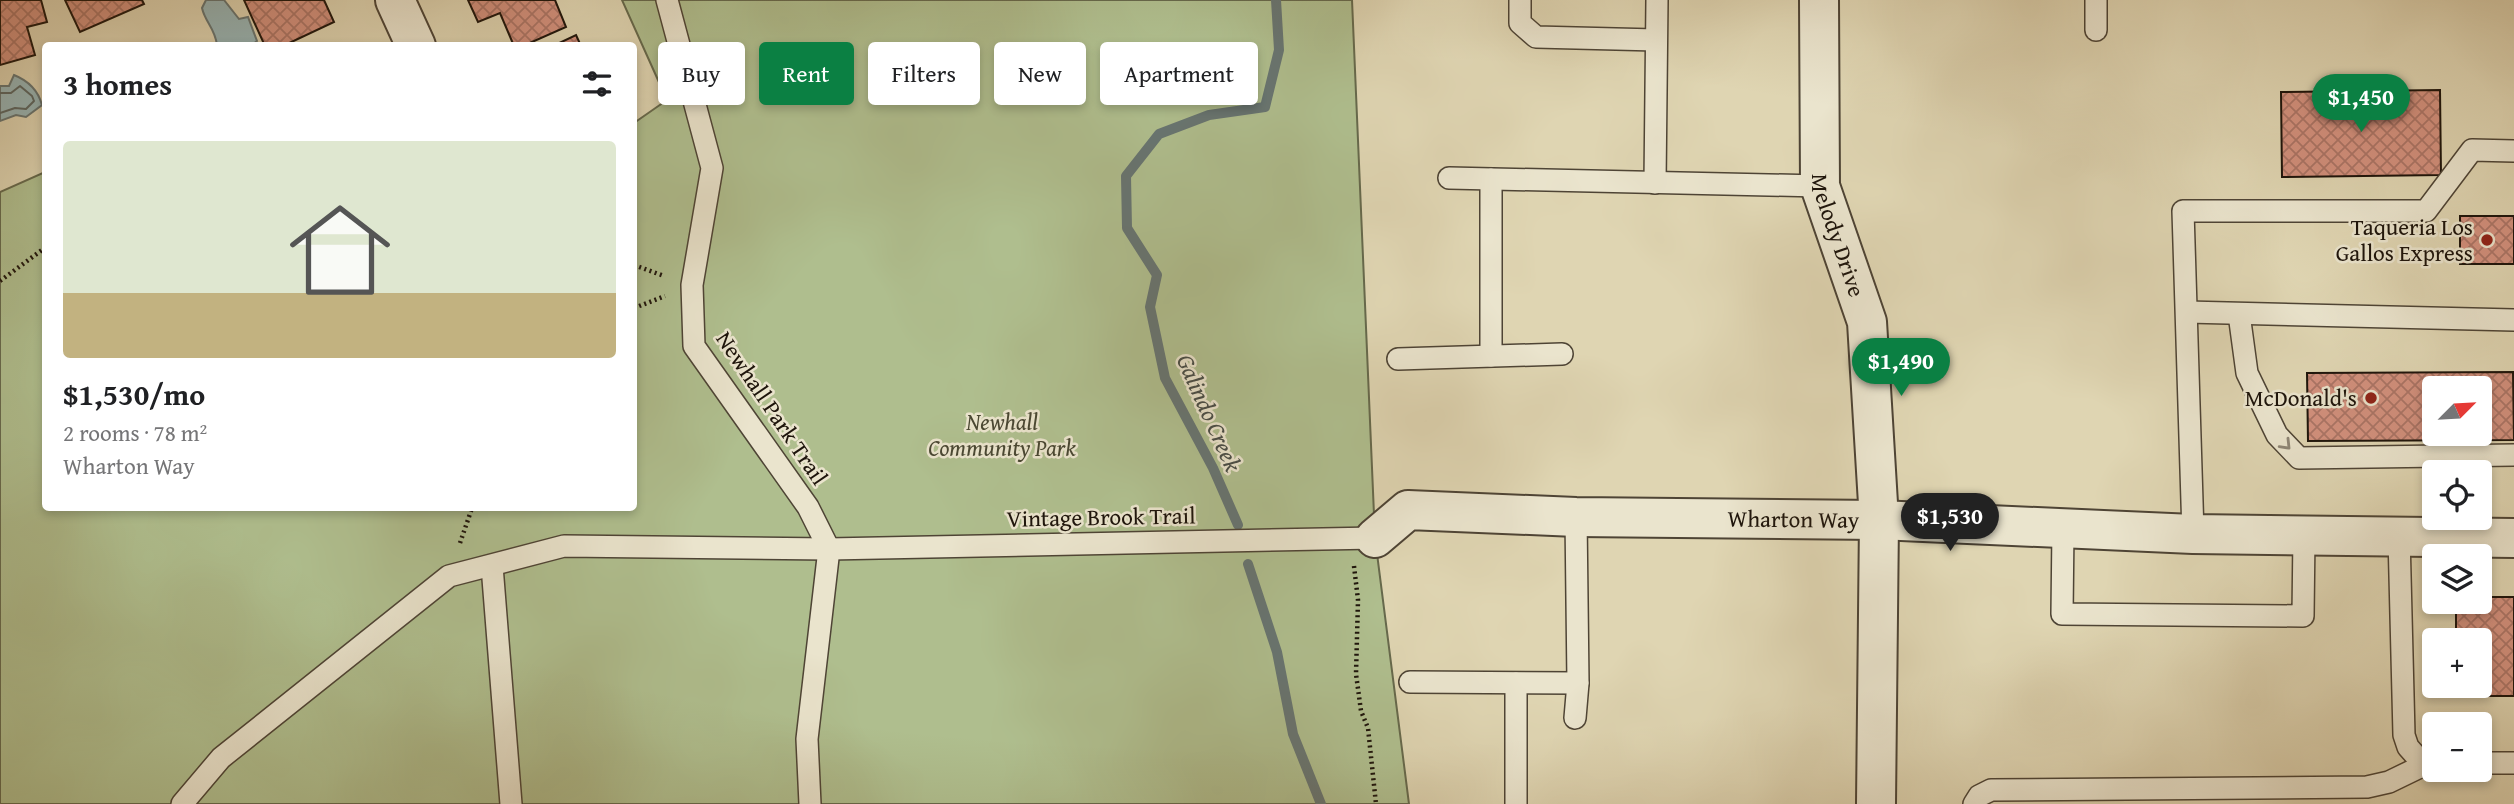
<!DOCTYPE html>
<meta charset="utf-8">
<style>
:root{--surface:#fff;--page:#f6f6f6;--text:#202124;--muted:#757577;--accent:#0b8043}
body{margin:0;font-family:"Gentium Book Plus",serif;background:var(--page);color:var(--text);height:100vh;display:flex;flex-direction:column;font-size:26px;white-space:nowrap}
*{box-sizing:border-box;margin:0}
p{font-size:23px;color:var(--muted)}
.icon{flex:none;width:38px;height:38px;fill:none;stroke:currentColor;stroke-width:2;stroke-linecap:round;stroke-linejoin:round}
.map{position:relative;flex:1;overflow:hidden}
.sheet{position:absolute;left:42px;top:42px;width:595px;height:469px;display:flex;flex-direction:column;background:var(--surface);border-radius:7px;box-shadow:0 4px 10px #0003}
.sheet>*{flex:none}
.top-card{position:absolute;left:658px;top:42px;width:665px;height:63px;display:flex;gap:14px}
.needle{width:46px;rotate:66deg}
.controls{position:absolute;left:2422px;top:376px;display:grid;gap:14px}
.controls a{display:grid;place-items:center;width:70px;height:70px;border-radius:7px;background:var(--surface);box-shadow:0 4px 10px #0003;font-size:35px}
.price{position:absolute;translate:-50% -60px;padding:0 16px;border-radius:24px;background:var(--accent);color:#fff;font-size:23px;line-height:46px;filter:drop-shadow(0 2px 4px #0008)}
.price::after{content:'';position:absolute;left:50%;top:42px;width:21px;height:16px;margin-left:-10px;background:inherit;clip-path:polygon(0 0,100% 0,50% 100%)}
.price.on{background:#222;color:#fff}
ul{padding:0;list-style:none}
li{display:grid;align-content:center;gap:14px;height:371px;padding:0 21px}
li span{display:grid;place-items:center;height:217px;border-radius:7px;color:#555}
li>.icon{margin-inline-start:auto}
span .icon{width:126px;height:126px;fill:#fffc;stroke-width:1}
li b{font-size:30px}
h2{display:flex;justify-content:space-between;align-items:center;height:84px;padding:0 21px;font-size:30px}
.chip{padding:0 24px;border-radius:7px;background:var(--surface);box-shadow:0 4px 10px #0003;font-size:24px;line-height:63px}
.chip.on{background:var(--accent);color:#fff}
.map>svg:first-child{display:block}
.green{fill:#afbe8e;stroke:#66694c;stroke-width:2}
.water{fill:#98b6b7;stroke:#677572;stroke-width:2}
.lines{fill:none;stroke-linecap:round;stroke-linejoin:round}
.shore{stroke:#5a6561;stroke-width:2}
.stream{stroke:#677572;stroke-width:10}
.building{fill:url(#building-cross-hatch);stroke:#1d140b;stroke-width:2;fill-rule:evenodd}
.lane-casing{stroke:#4e4435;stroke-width:24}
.street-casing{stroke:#4e4435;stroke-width:42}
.path{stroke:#1d140b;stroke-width:4.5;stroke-dasharray:2 3.5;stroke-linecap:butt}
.lane{stroke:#eae4cd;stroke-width:21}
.street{stroke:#eae4cd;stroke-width:38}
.oneway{stroke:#8e8676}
.poi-dot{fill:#8f2418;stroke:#eae4cd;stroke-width:2.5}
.labels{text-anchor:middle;stroke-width:5;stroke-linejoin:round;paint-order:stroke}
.poi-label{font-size:23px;fill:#1d140b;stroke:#eae4cd;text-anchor:end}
.street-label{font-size:23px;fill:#1d140b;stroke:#eae4cd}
.park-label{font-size:23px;font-style:italic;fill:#494732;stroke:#eae4cd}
.water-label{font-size:24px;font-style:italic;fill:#484d47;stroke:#eae4cd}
</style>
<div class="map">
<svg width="2514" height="804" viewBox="0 0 2514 804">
<defs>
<pattern id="building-cross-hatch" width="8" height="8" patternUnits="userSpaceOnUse" patternTransform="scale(1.75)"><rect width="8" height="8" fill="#d2907d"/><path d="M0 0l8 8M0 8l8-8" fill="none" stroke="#aa7465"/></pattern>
</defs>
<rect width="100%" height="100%" fill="#dfd5b2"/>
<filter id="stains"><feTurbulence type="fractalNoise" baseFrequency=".00286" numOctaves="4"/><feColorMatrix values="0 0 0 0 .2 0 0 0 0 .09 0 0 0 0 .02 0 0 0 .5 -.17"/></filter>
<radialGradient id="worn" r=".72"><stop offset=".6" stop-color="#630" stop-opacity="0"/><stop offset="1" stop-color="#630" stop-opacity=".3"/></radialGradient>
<polygon class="green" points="622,0 1352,0 1375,538 1409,804 0,804 0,192 45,172 46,508 634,508 634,123 667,100"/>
<g class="water">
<path d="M 206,0 L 224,0 L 239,19 L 248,17 L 257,41 L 252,45 L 217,45 C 215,28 205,22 202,8 Z"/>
<path d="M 14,75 C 29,81 38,90 42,105 L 26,117 L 16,115 L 0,121 L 0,86 L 9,86 Z"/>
</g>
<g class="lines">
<polyline class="shore" points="0,93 11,93 20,86 32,96 34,101 26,109 15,108 0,113"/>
<g class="stream">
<polyline points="1238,525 1213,468 1165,378 1150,307 1157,275 1127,228 1126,176 1159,134 1209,115 1265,107 1279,50 1276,0"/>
<polyline points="1248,564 1277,652 1293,734 1321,804"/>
</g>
</g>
<g class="building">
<polygon points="0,0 41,0 47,22 27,27 35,55 0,65"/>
<polygon points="65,0 142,0 144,4 80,32"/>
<polygon points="244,0 324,0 334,22 283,46 265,46"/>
<polygon points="468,0 555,0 566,27 523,46 514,46 500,13 478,22"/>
<polygon points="576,35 581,46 553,46"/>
<polygon points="2440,90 2441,175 2282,177 2281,92"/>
<rect x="2460" y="216" width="54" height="48"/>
<path d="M 2513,372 L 2514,440 L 2308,441 L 2307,373 ZM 2434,388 L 2480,388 L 2480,434 L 2434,434 Z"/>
<polygon points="2480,597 2514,597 2514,696 2456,696 2456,686 2480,686 2480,640 2456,640 2456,602 2480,602"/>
</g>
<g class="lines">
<g class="lane-casing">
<g id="lane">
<polyline points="667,0 712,168 692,285 694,346 808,507 829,549 807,739 810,804"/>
<polyline points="1520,0 1520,23 1536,37 1656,40"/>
<polyline points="2096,30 2096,0"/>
<polyline points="1449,178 1820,186"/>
<polyline points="1655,183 1657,0"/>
<polyline points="2187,312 2514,320"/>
<polyline points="2239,314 2247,373 2277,435 2299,458 2514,455"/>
<polyline points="1491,356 1491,179"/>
<polyline points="1398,359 1562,354"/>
<polyline points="2063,529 2062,614 2303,616 2304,535"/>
<polyline points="2193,534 2183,211 2426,211 2472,150 2514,151"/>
<polyline points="2399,536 2404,735 2408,747 2424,765"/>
<polyline points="492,566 511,804"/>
<polyline points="1410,682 1578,683"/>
<polyline points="1516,683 1516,804"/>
<polyline points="1575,718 1578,683 1576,517"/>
<polyline points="2480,763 2514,763"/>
<polyline points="182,804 221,758 449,576 564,546 829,549 1375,538"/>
<polyline points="1974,804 1979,796 1991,790 2367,787 2389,782 2424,765 2434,764"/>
</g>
</g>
<g class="street-casing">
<g id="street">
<polyline points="395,0 416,46"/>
<path id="s1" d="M 1819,0 L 1820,186 L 1867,322 L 1879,520 L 1876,804"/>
<path id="s2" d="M 1375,538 L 1408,510 L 1576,517 L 1879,520 L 2193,534 L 2514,538"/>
</g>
</g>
<g class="path">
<polyline points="634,265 664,276"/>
<polyline points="0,281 46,247"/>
<polyline points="634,308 665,296"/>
<polyline points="460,543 472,508"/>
<polyline points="1354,566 1358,600 1356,674 1361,711 1368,728 1376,804"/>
</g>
<use href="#lane" class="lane"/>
<use href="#street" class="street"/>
</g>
<defs><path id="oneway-chevron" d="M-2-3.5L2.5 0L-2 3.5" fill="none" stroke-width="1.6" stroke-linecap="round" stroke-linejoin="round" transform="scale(1.75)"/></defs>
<use class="oneway" href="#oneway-chevron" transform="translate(2286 445) rotate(46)"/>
<g class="poi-dot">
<circle cx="2487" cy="240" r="7"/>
<circle cx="2371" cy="398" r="7"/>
</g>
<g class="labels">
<g class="poi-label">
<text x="2473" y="235">Taqueria Los<tspan x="2473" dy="26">Gallos Express</tspan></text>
<text x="2357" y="406">McDonald's</text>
</g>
<g class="street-label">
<text dy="8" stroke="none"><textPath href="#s1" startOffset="238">Melody Drive</textPath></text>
<text transform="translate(772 408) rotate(56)" y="8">Newhall Park Trail</text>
<text transform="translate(1101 517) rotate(-1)" y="8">Vintage Brook Trail</text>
<text dy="8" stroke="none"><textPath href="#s2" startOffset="429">Wharton Way</textPath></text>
</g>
<g class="park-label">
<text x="1002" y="430">Newhall<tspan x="1002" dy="26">Community Park</tspan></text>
</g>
<g class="water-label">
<text transform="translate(1209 413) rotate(66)" y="8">Galindo Creek</text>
</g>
</g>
<rect width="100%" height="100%" filter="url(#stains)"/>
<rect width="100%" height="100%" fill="url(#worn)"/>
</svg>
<div class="controls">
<a><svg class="needle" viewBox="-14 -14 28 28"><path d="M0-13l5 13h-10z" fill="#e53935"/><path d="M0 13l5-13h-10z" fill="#757577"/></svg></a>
<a><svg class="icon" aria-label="locate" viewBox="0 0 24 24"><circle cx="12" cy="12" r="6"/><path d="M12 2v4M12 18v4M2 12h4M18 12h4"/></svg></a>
<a><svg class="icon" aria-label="layers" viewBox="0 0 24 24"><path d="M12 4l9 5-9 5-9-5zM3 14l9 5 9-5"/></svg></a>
<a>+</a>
<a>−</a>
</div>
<b class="price" style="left:2361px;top:134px">$1,450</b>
<b class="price" style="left:1901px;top:398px">$1,490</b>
<b class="price on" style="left:1950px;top:553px">$1,530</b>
<div class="top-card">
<a class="chip">Buy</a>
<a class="chip on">Rent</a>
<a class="chip">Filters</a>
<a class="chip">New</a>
<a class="chip">Apartment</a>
</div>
<section class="sheet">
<h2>3 homes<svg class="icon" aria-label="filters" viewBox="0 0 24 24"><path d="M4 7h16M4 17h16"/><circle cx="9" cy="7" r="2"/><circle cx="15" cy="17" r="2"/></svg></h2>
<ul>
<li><span style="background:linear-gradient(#dfe7d0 70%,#c2b280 0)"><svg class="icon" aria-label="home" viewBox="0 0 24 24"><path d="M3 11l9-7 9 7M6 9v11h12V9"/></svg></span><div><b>$1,530/mo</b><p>2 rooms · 78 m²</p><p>Wharton Way</p></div></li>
</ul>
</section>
</div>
